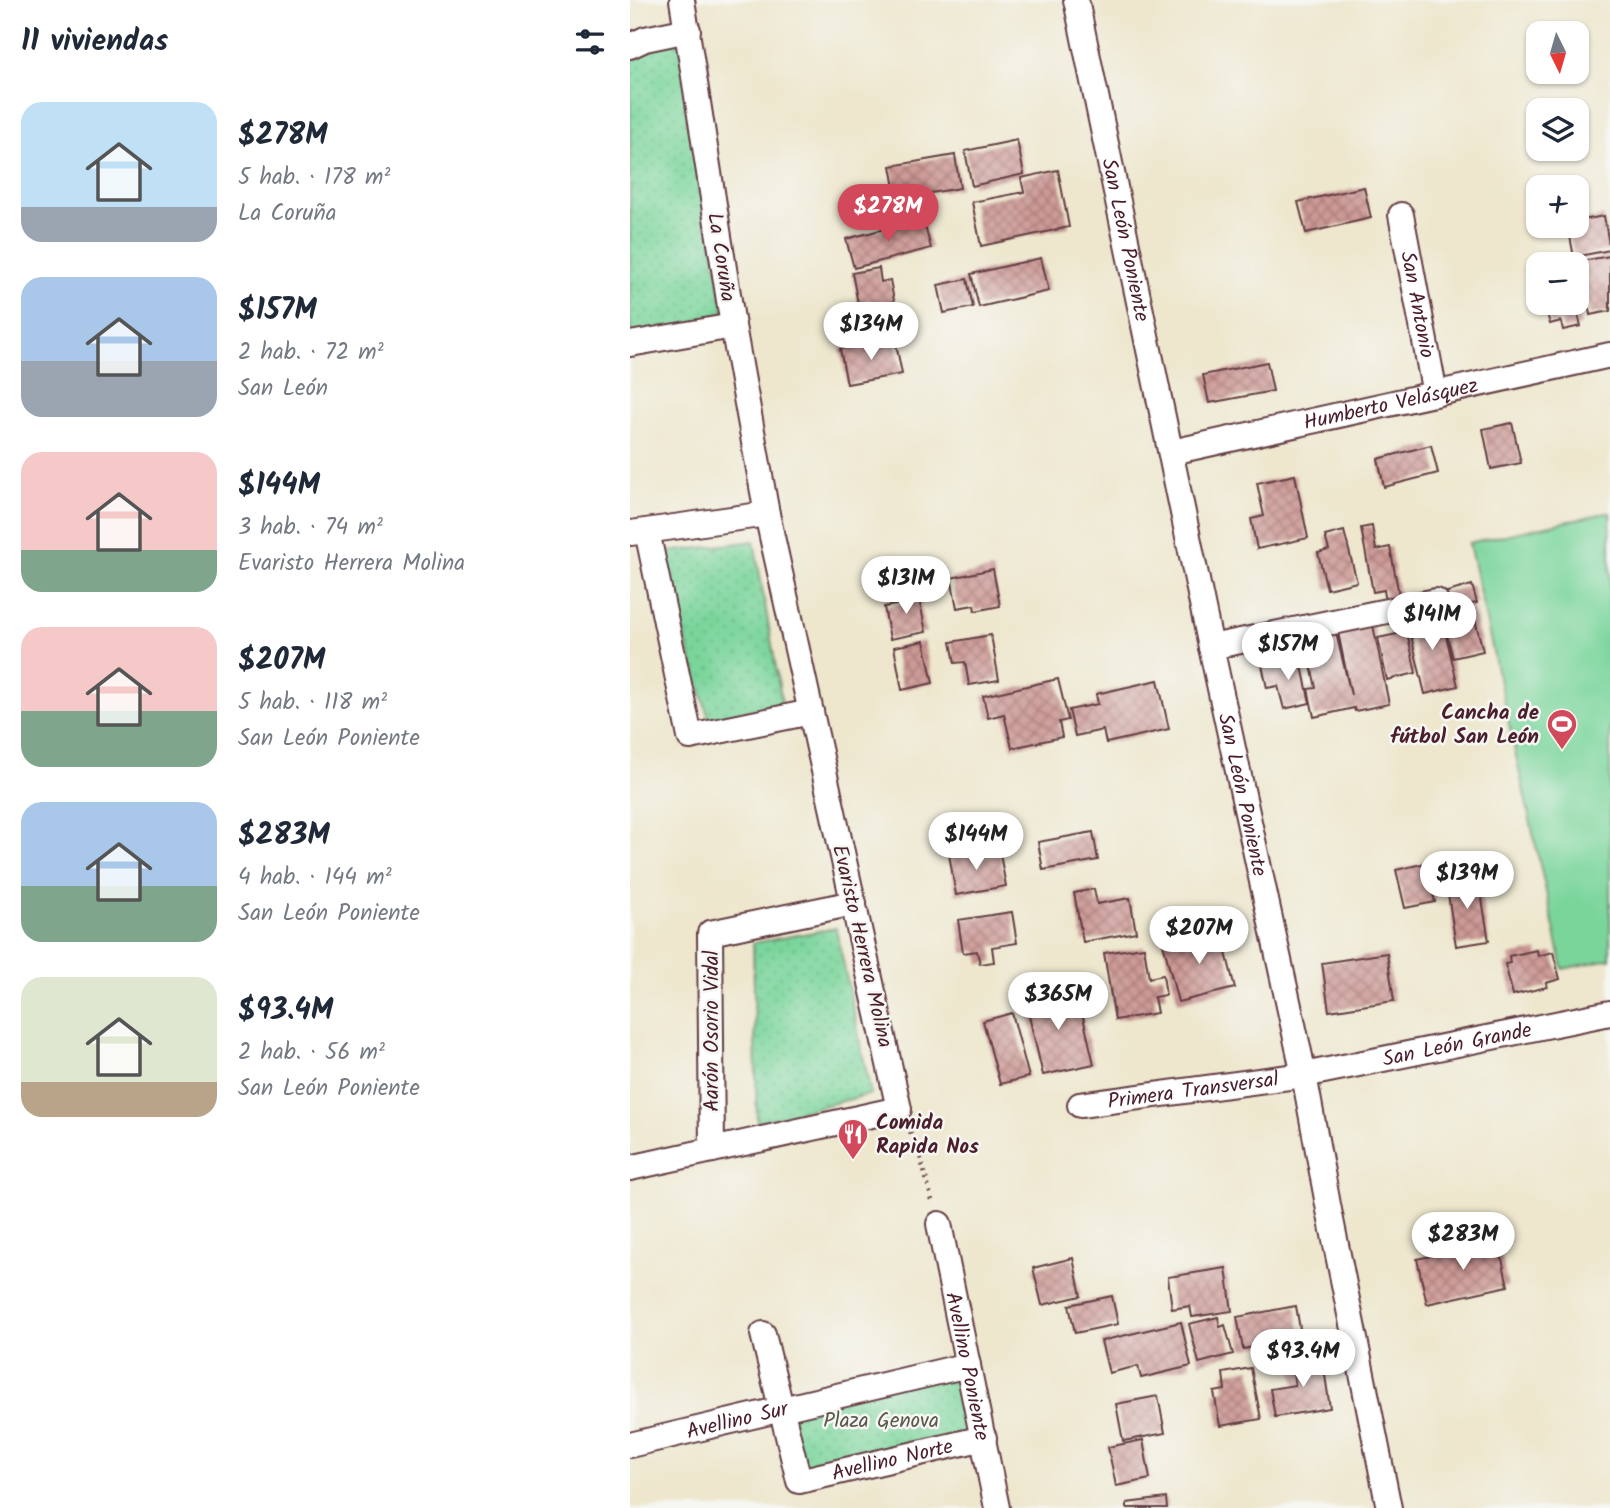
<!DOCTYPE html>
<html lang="es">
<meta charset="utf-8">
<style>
:root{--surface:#fff;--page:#f6f6f7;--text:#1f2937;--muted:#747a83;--accent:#d1495b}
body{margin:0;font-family:Kalam,sans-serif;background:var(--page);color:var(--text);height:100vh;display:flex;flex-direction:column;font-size:26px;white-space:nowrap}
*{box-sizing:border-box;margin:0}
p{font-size:23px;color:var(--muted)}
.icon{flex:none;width:38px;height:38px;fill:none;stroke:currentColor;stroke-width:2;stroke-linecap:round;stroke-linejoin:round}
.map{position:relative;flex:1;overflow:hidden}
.side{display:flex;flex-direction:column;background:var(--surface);width:630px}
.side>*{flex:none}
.needle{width:46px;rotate:175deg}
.buttons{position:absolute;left:896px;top:21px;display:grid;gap:14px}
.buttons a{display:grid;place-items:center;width:63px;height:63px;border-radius:14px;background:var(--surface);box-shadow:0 2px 5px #0004;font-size:35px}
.price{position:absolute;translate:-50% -60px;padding:0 16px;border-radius:24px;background:#fff;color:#222;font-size:23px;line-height:46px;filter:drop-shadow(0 2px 4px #0008)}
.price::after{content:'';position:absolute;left:50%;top:42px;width:21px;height:16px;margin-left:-10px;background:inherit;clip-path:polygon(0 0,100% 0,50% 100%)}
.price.on{background:var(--accent);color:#fff}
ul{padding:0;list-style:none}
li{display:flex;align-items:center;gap:21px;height:175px;padding:0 21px}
li span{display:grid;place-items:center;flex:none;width:196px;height:140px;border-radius:21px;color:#555}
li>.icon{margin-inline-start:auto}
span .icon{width:84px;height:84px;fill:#fffc;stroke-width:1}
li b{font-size:30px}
h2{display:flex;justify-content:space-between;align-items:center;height:84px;padding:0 21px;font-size:30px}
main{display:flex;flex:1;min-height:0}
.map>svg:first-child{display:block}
.grass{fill:#7ad59b;stroke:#627a63;stroke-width:2}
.park{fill:url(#park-dots);stroke:#627a63;stroke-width:2}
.building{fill:url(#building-cross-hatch)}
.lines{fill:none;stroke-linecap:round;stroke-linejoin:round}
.minor-casing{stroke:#633d43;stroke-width:28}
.path{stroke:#633d43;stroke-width:4.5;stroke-dasharray:2 5;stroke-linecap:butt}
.minor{stroke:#fff;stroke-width:24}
.labels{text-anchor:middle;stroke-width:5;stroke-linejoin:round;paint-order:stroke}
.street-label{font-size:21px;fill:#4a1f2b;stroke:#f6f6f2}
.poi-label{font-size:21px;font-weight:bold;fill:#4a1f2b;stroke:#f6f6f2;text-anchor:end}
.park-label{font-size:21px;fill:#58564d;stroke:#f6f6f2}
</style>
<main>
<section class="side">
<h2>11 viviendas<svg class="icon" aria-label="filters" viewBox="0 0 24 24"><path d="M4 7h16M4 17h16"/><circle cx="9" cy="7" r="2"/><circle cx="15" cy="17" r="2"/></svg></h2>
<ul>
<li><span style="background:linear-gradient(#bfe0f5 75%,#9aa5b1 0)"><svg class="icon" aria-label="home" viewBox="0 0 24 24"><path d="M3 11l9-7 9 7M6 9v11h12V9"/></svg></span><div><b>$278M</b><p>5 hab. · 178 m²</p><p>La Coruña</p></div></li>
<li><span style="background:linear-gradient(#a9c7e8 60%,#9aa5b1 0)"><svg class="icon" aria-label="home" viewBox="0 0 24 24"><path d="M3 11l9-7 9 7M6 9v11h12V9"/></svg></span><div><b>$157M</b><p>2 hab. · 72 m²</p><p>San León</p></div></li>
<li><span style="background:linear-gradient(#f6c9c9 70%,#7fa58c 0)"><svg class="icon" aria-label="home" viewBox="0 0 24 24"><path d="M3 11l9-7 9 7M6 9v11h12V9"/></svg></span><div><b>$144M</b><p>3 hab. · 74 m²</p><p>Evaristo Herrera Molina</p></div></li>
<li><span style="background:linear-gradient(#f6c9c9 60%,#7fa58c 0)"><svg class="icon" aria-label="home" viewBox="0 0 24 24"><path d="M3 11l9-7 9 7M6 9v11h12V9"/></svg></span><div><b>$207M</b><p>5 hab. · 118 m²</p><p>San León Poniente</p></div></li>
<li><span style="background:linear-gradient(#a9c7e8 60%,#7fa58c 0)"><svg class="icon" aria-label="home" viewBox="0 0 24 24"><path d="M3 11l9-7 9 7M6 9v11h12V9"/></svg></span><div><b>$283M</b><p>4 hab. · 144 m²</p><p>San León Poniente</p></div></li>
<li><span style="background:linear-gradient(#dfe7d0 75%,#b9a48a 0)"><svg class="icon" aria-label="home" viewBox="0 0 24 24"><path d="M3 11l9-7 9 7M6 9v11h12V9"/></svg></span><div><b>$93.4M</b><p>2 hab. · 56 m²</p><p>San León Poniente</p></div></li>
</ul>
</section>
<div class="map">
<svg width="980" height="1508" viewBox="0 0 980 1508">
<defs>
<pattern id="park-dots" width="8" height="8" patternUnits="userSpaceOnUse" patternTransform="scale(1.75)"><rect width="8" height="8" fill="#7ad59b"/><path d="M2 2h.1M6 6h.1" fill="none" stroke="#6bb686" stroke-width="1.8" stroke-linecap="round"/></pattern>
<pattern id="building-cross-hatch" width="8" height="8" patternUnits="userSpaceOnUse" patternTransform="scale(1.75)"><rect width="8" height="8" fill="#cd9a96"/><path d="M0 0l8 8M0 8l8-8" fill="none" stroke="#a87d7b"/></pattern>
</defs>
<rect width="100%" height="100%" fill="#f6f6f2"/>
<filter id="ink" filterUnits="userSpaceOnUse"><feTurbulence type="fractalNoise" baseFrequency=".0143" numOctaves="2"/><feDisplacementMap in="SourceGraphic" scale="14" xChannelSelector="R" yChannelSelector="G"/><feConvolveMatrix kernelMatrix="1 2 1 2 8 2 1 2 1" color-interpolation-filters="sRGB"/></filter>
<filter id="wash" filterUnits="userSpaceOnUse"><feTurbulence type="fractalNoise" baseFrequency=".00686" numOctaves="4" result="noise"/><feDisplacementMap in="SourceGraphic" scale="28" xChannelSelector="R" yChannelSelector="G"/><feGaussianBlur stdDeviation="1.57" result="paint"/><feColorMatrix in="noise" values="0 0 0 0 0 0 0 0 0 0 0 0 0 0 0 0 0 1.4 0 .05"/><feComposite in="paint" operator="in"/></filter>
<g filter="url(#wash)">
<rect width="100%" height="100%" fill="#eee7ce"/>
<polygon class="grass" points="980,512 980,959 933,969 839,543"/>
<g class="park">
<polygon points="51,38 95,320 0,338 0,56"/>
<polygon points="124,541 152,703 79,719 30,553"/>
<polygon points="206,928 241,1094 127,1122 123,943"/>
<polygon points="330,1368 344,1434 173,1472 158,1406"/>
</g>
<g id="blocks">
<g class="building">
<polygon points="387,140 394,174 342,186 335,151"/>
<polygon points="325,155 330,188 277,197 276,191 266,193 261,166"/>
<polygon points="428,170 439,227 351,246 342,202 394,192 391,178"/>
<polygon points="734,187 741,218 676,233 668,202"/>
<polygon points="974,216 980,250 944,257 938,226 947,226 947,221"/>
<polygon points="293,219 301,248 224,268 216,239"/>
<polygon points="980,256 980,311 960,315 951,261"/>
<polygon points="411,258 419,291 349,307 341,274"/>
<polygon points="249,268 251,282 260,280 269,326 217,337 213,313 229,309 222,273"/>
<polygon points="337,279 343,307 314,313 308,285"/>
<polygon points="914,303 945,303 951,326 933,330 931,321 920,324"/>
<polygon points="265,339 272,374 217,384 210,349"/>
<polygon points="637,362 643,391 579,403 573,375"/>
<polygon points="882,423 891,463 861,469 853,429"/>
<polygon points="801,445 808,473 754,487 748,459"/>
<polygon points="665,475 678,538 627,549 621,519 634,516 627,483"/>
<polygon points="742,526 746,550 760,547 770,600 756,603 754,590 743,592 731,528"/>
<polygon points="714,531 727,582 697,589 688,553 699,550 695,536"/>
<polygon points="363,569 370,606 345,611 344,605 327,608 321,578"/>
<polygon points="842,585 847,603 841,604 853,651 823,658 807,595"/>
<polygon points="287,589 296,632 260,639 254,607 271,604 269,593"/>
<polygon points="804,609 808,625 813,623 828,686 795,694 776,615"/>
<polygon points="743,625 759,704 725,711 724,708 684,717 678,689 686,688 678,652 692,649 690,637 706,633 721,695 708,632"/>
<polygon points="777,632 786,673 757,680 748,638"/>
<polygon points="361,635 369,680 339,685 335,662 325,663 321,642"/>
<polygon points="294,641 303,683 272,690 264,647"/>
<polygon points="670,657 680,703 654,709 648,686 637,688 632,665"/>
<polygon points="428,679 438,720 429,722 432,737 382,748 374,714 358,718 353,696"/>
<polygon points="528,680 539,729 476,743 473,730 445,736 439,710 468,704 466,694"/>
<polygon points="463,832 468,860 413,870 408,842"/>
<polygon points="346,850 348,858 370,854 376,886 326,895 319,854"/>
<polygon points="796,863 805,902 775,908 766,870"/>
<polygon points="848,875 859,941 826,946 816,881"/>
<polygon points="464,889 467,904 500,898 506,932 453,942 444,893"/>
<polygon points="382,912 387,943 362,947 364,962 350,964 347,951 333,953 328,920"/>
<polygon points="590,929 605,988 548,1002 533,943"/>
<polygon points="514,947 519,978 533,975 536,995 524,997 527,1013 485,1020 474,953"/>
<polygon points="907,950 908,956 923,952 930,979 916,983 917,987 883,995 875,964 880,963 879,956"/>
<polygon points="757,953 764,1001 699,1011 692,963"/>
<polygon points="431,987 435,1003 449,1000 464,1064 413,1075 394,995"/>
<polygon points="382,1013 399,1077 370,1084 353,1021"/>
<polygon points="868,1241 878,1286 797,1304 787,1259"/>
<polygon points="443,1258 451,1296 412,1305 403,1268"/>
<polygon points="596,1268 602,1311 562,1317 560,1306 542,1309 538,1277"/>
<polygon points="482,1296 488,1324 445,1333 439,1305"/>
<polygon points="666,1306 673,1346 647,1351 645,1343 613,1349 607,1317"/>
<polygon points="588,1317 590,1327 595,1325 603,1354 569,1363 559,1324"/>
<polygon points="551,1322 561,1366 511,1378 508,1366 479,1373 471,1341"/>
<polygon points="692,1356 700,1408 645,1417 640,1389 665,1385 661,1361"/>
<polygon points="621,1368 631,1419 590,1426 584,1392 595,1390 593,1373"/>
<polygon points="528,1396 535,1433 493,1441 486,1404"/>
<polygon points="513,1440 520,1479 486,1486 478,1447"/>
<polygon points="536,1498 537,1508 497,1508 497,1503"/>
</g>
</g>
</g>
<g filter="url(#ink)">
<use href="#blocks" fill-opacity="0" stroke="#633d43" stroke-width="2"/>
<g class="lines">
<g class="minor-casing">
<g id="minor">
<path id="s1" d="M 446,0 L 581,647 L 674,1075 L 699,1210 L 759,1508"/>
<polyline points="0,46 15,39 58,30"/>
<path id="s2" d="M 771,215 L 805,394"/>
<polyline points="0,344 103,326"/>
<path id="s3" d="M 542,452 L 980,355"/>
<polyline points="17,531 60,737 181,712"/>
<polyline points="1,533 137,514"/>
<polyline points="581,647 806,601"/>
<path id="s4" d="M 450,1105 L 674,1075 L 980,1013"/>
<polyline points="82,1150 80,933 224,903"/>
<polyline points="0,1168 269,1109 137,514 103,326 52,0"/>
<path id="s5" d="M 309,1224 L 367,1508"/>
<path id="s6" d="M 133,1334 L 169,1481 L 354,1438"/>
<path id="s7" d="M 0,1445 L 338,1365"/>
</g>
</g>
<polyline class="path" points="280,1132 287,1145 302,1200"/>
<use href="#minor" class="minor"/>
</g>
</g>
<defs>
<g id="stadium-pin" transform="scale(1.575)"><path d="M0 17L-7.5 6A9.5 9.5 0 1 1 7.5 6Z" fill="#d1495b" stroke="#f6f6f2"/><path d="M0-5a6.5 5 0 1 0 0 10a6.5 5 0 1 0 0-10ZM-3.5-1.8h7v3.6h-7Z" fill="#fff"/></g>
<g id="restaurant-pin" transform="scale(1.575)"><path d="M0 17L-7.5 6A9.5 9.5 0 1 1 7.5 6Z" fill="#d1495b" stroke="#f6f6f2"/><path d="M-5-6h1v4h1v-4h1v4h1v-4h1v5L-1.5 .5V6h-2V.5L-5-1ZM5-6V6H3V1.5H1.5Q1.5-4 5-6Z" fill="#fff"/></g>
</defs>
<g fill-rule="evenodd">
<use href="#stadium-pin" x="932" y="724"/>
<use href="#restaurant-pin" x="223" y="1134"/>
</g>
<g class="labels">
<g class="street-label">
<text dy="7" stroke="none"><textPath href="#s1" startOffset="245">San León Poniente</textPath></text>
<text transform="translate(92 257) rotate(81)" y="7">La Coruña</text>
<text dy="7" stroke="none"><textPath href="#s2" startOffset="91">San Antonio</textPath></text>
<text dy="7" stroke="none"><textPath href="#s3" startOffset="224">Humberto Velásquez</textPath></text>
<text dy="7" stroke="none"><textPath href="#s1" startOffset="812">San León Poniente</textPath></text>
<text transform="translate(233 946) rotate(77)" y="7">Evaristo Herrera Molina</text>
<text transform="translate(81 1031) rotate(-90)" y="7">Aarón Osorio Vidal</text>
<text dy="7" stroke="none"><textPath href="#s4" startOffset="382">San León Grande</textPath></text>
<text dy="7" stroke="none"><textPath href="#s4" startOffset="114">Primera Transversal</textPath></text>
<text dy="7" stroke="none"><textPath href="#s5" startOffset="145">Avellino Poniente</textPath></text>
<text dy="7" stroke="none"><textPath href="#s7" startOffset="110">Avellino Sur</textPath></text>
<text dy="7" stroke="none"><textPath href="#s6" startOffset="247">Avellino Norte</textPath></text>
</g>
<g class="poi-label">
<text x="909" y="719">Cancha de<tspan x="909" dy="24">fútbol San León</tspan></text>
<text x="246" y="1129" text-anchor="start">Comida<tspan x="246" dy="24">Rapida Nos</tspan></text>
</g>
<g class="park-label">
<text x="251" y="1427">Plaza Genova</text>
</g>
</g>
</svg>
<div class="buttons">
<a><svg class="needle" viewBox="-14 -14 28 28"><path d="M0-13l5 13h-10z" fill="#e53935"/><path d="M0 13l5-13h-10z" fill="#747a83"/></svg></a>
<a><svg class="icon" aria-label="layers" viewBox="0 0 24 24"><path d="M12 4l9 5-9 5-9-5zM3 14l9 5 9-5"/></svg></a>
<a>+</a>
<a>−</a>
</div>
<b class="price on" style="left:258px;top:244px">$278M</b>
<b class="price" style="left:241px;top:362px">$134M</b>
<b class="price" style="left:276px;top:616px">$131M</b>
<b class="price" style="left:802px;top:652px">$141M</b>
<b class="price" style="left:658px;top:682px">$157M</b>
<b class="price" style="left:346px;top:872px">$144M</b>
<b class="price" style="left:837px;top:911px">$139M</b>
<b class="price" style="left:569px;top:966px">$207M</b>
<b class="price" style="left:428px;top:1032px">$365M</b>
<b class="price" style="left:833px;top:1272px">$283M</b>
<b class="price" style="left:673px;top:1389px">$93.4M</b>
</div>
</main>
